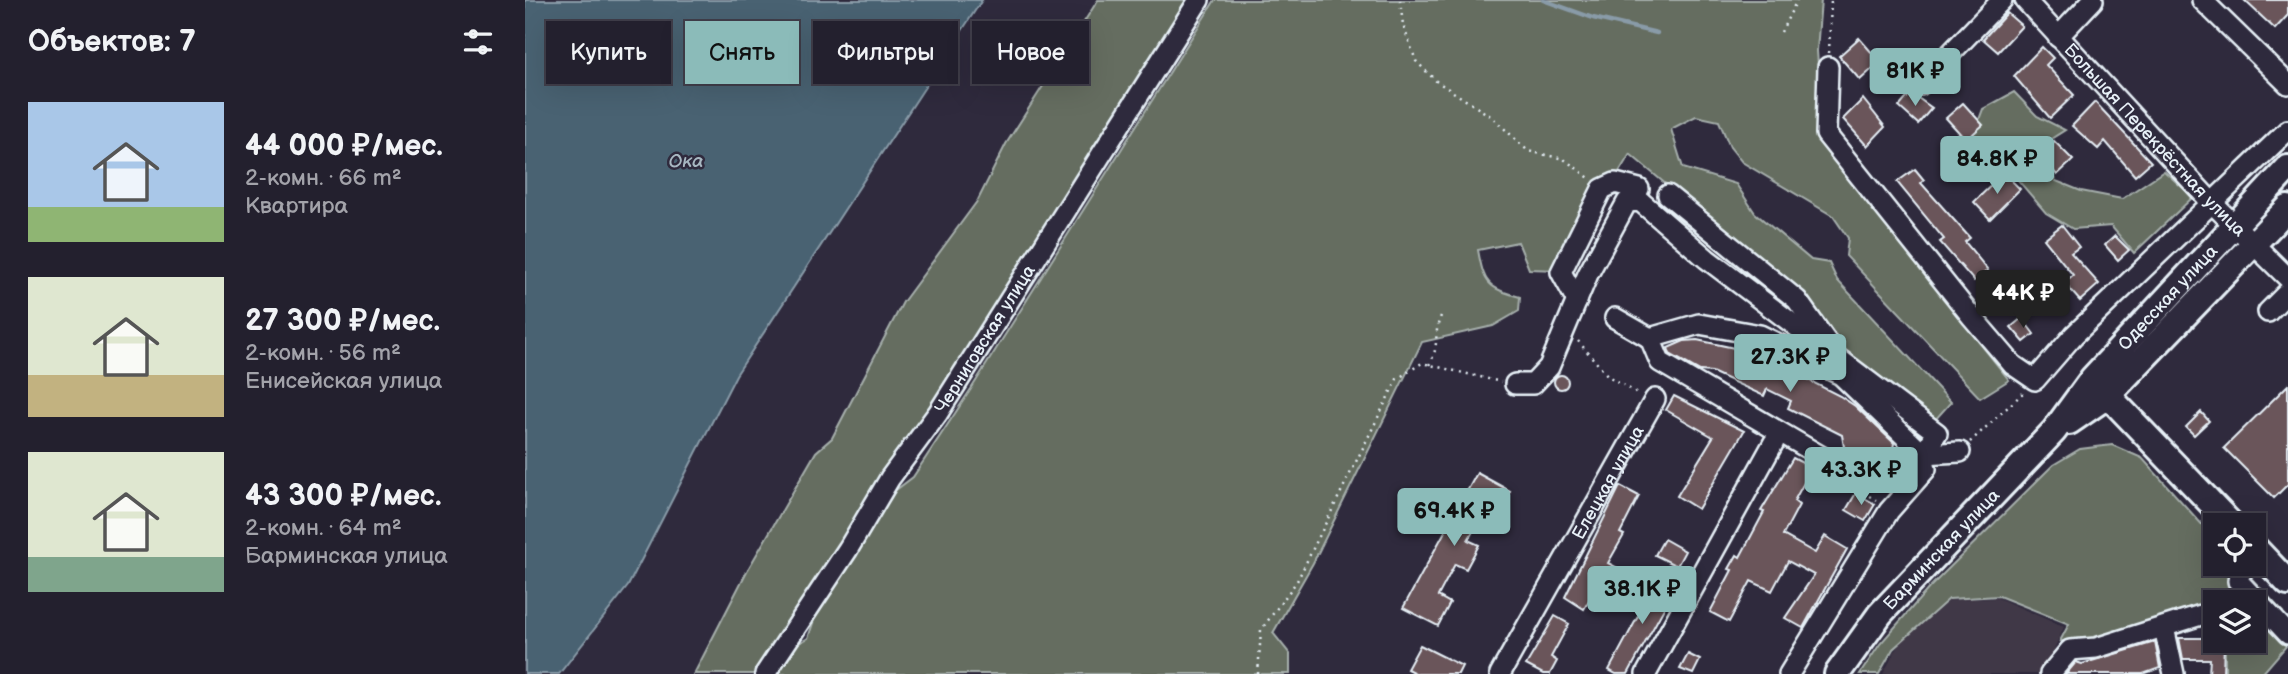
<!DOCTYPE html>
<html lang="ru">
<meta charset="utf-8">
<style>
:root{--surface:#23202e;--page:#2f2d3a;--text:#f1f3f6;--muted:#a3a3aa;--line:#403e4a;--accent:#8bbbb9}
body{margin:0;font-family:"Balsamiq Sans",sans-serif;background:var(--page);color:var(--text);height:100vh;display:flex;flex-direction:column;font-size:26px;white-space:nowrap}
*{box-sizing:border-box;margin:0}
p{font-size:23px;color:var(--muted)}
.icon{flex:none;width:38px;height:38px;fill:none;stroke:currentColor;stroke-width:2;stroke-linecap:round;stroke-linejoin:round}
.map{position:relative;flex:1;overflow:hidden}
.side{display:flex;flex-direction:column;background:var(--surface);width:525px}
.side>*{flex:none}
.hud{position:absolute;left:21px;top:21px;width:665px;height:63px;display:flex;gap:14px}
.tools{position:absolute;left:1678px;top:513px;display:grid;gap:14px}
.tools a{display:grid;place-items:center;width:63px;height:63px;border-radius:0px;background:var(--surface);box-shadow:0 7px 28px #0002,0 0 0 2px var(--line);font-size:35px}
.price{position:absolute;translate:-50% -60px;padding:0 16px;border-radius:7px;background:var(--accent);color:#111;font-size:23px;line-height:46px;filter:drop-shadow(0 2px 4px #0008)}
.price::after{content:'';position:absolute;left:50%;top:42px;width:21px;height:16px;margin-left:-10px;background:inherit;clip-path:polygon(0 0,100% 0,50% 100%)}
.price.selected{background:#222;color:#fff}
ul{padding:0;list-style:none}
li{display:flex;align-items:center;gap:21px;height:175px;padding:0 28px}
li span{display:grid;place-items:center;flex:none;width:196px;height:140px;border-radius:0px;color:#555}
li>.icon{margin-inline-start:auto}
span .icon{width:84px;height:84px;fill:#fffc;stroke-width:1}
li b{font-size:30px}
h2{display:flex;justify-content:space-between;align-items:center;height:84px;padding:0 28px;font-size:30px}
.pill{padding:0 24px;border-radius:0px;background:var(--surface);box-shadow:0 7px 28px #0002,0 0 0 2px var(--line);font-size:24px;line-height:63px}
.pill.selected{background:var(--accent);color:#111}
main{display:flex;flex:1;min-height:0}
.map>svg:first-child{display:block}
.built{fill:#413746}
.green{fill:#656d60;stroke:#a6afac;stroke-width:2}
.water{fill:#496272;stroke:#899ba8;stroke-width:2}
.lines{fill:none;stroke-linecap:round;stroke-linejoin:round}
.stream{stroke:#899ba8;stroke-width:4.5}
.building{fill:#6b555a;stroke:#e8f1f8;stroke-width:2}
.minor-casing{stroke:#e8f1f8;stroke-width:24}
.major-casing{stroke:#e8f1f8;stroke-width:30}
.path{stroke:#e8f1f8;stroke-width:2.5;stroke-dasharray:2 5;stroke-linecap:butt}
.minor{stroke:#2f2a3d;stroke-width:19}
.major{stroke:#2f2a3d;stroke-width:24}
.labels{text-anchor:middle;stroke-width:5;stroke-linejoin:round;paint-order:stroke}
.street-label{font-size:18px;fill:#e8f1f8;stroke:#2f2a3d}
.water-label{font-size:19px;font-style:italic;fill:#a8b8c2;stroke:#2f2a3d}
</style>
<main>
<section class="side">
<h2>Объектов: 7<svg class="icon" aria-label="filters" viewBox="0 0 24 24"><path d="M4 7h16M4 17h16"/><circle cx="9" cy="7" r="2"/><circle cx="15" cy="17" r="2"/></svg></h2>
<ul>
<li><span style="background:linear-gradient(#a9c7e8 75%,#8fb573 0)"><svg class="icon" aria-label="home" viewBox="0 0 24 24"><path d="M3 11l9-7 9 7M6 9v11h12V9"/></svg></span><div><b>44 000 ₽/мес.</b><p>2-комн. · 66 m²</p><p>Квартира</p></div></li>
<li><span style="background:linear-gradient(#dfe7d0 70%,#c2b280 0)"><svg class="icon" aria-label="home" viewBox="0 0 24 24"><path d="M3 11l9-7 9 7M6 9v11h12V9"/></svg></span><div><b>27 300 ₽/мес.</b><p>2-комн. · 56 m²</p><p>Енисейская улица</p></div></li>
<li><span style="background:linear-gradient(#dfe7d0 75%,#7fa58c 0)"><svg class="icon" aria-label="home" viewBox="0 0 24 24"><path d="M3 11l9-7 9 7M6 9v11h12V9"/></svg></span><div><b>43 300 ₽/мес.</b><p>2-комн. · 64 m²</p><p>Барминская улица</p></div></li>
</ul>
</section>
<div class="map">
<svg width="1763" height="674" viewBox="0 0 1763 674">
<rect width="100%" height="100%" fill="#2f2a3d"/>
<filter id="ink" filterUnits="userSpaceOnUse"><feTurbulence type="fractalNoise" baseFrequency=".0143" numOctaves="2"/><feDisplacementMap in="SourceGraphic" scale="14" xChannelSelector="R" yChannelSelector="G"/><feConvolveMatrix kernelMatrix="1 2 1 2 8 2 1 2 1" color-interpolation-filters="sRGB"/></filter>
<g filter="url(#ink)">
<polygon class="built" points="1473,598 1539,627 1518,674 1358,674 1374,644 1425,600"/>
<g class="green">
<polygon points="573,0 665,0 280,608 233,674 169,674 222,571 291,452 307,438 378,302 453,200 481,144"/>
<path d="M 690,0 L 1296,0 L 1292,51 L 1296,105 L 1292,138 L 1484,380 L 1455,398 L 1321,256 L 1323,238 L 1308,216 L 1217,162 L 1205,147 L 1194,121 L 1171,116 L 1146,129 L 1158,168 L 1211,184 L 1230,213 L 1286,260 L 1304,263 L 1312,280 L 1426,402 L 1410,420 L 1322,353 L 1269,292 L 1105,154 L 1034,270 L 1004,269 L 993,242 L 953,250 C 959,283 962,288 995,297 L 994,311 L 968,326 L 897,342 L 788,563 L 748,633 L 765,654 L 765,674 L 251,674 L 269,646 L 283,638 L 289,620 L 334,546 L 371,490 L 388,477 L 446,389 Z"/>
<polygon points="1489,92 1512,116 1540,130 1510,149 1531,181 1556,191 1597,199 1639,171 1668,197 1609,253 1586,226 1548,229 1521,213 1470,153 1445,166 1445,144 1458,109"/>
<polygon points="1587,445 1617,458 1690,539 1690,564 1713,564 1757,611 1729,611 1729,602 1690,602 1690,612 1578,641 1535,641 1544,624 1474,596 1424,599 1368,649 1354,674 1335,674 1355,644 1405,587 1528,465 1555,449"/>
<polygon points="1729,622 1745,623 1762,645 1737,674 1700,674 1700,644 1702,641 1729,640"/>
</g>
<polygon class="water" points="0,0 457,0 211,375 103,586 34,674 0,674"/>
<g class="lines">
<polyline class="stream" points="1018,0 1068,18 1132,33"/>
</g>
<g class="building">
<polygon points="1719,0 1763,0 1763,15 1750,29"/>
<polygon points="1482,13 1497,26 1473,52 1458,39"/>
<polygon points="1334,38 1355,62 1335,80 1314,56"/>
<polygon points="1517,47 1528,58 1521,65 1549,95 1525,118 1489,76"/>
<polygon points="1386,93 1407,108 1393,124 1374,107"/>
<polygon points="1338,99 1360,127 1342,146 1318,119"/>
<polygon points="1570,102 1626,162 1610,176 1580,141 1573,149 1547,126"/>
<polygon points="1438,103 1458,125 1441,140 1421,118"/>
<polygon points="1529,141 1548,160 1532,175 1514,155"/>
<polygon points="1390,169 1399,180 1396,183 1445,238 1440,242 1463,270 1449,281 1415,242 1419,239 1372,182"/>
<polygon points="1479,173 1495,189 1465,219 1449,202"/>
<polygon points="1537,225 1554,247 1546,253 1574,284 1555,301 1539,283 1548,275 1519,239"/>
<polygon points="1590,236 1604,250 1593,260 1580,245"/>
<polygon points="1497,318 1509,334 1499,342 1486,327"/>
<polygon points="1172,340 1228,352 1315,396 1330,406 1369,443 1368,449 1357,461 1338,460 1319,447 1317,435 1263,408 1266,401 1242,389 1239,396 1187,372 1175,371 1145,354 1143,348 1159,341"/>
<circle cx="1036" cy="382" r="7"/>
<polygon points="1763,385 1763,484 1749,498 1699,448"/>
<polygon points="1149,396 1219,431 1173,509 1152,496 1188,437 1141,410"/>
<polygon points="1676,412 1684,421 1669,435 1661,427"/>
<polygon points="1268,458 1287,468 1269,501 1274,505 1258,535 1290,553 1300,536 1322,549 1278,628 1260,618 1289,575 1263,561 1247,591 1226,581 1204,622 1185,612 1207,570 1204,569 1212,555 1215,557 1239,512 1236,511"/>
<polygon points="952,473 985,491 971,516 960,510 943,540 954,545 941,569 930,564 913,596 925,603 913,626 878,608"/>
<polygon points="1095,486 1114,496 1095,533 1099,535 1083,563 1104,574 1095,592 1075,581 1059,609 1040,597"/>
<polygon points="1331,493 1350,504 1340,521 1321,510"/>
<polygon points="1139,539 1160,551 1152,566 1130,555"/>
<polygon points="1124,576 1149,590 1103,674 1091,674 1084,670 1124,596 1116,591"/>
<polygon points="1030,616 1044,624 1026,657 1032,661 1025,674 1018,674 1001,665"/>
<polygon points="1654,638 1690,638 1690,640 1699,640 1698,674 1684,674 1685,659 1658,659"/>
<polygon points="1630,642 1635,668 1618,674 1541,674 1551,662 1557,664"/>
<polygon points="895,645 937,666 933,674 892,674 882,669"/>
<polygon points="1163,654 1175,660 1168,674 1155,669"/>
</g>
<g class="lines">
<g class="minor-casing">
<g id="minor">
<path id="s1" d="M 1500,0 L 1688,204 L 1763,278"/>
<polyline points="1677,0 1763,84"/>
<polyline points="1533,37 1568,0"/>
<polyline points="1303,67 1301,134 1447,317 1488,365 1510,380 1549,335 1763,130"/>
<polyline points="1395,85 1477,0"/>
<polyline points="1143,195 1272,300 1301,341"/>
<polyline points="1052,301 1036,272 1077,189 1090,183 1114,189"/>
<polyline points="1743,312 1763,292"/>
<polyline points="1090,318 1125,338"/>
<polyline points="990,384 1008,384 1024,367 1063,274 1102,202 1115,201 1182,259 1412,433 1398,454 1401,469 1364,511 1264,674"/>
<polyline points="1398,454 1363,473 1323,472 1135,362 1125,338 1174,324 1235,335 1316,375 1398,454 1435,452"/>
<polyline points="1724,564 1714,574 1713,581 1763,634"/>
<polyline points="1639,627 1649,674"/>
<path id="s2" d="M 240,674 L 323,549 L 365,478 L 413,413 L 674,0"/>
<path id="s3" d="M 975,674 L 1130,399"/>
<polyline points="1121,674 1249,442"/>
<polyline points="1525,674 1545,650 1571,648 1676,615 1690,615"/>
</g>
</g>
<g class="major-casing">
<g id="major">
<polyline points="1572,384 1707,525"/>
<polyline points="1544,422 1582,396 1763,208"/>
<polyline points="1729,547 1763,583"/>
<path id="s4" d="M 1312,674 L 1355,614 L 1529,431 L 1567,379 L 1763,168"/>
</g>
</g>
<g class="path">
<polyline points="875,0 878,25 891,61 911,81 967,117 1003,151 1039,159 1067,180"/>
<polyline points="1256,32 1272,0"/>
<polyline points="1304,53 1306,0"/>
<polyline points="1053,341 1083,376 1115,395"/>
<path d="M 904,365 C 916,345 907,333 917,314"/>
<polyline points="1445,442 1499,392"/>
<polyline points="1332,489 1351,500"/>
<polyline points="733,674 736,630 772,581 872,379 897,363 976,382"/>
</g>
<use href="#minor" class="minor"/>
<use href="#major" class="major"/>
</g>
</g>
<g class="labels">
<g class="street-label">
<text dy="6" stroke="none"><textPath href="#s1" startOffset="191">Большая Перекрёстная улица</textPath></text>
<text dy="6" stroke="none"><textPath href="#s4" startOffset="502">Одесская улица</textPath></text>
<text dy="6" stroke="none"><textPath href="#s2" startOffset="401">Черниговская улица</textPath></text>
<text dy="6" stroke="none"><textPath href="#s3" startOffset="220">Елецкая улица</textPath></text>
<text dy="6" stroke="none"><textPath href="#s4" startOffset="163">Барминская улица</textPath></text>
</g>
<g class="water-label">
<text x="161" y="167">Ока</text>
</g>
</g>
</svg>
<div class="tools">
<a><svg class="icon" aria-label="locate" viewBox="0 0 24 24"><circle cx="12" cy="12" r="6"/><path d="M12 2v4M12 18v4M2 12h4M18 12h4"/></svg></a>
<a><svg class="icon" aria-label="layers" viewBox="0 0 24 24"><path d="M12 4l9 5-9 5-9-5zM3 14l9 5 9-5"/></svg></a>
</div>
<b class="price" style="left:1390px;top:108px">81K ₽</b>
<b class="price" style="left:1472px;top:196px">84.8K ₽</b>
<b class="price selected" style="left:1498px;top:330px">44K ₽</b>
<b class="price" style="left:1265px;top:394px">27.3K ₽</b>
<b class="price" style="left:1336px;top:507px">43.3K ₽</b>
<b class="price" style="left:929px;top:548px">69.4K ₽</b>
<b class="price" style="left:1117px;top:626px">38.1K ₽</b>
<div class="hud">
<a class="pill">Купить</a>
<a class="pill selected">Снять</a>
<a class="pill">Фильтры</a>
<a class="pill">Новое</a>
</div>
</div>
</main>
